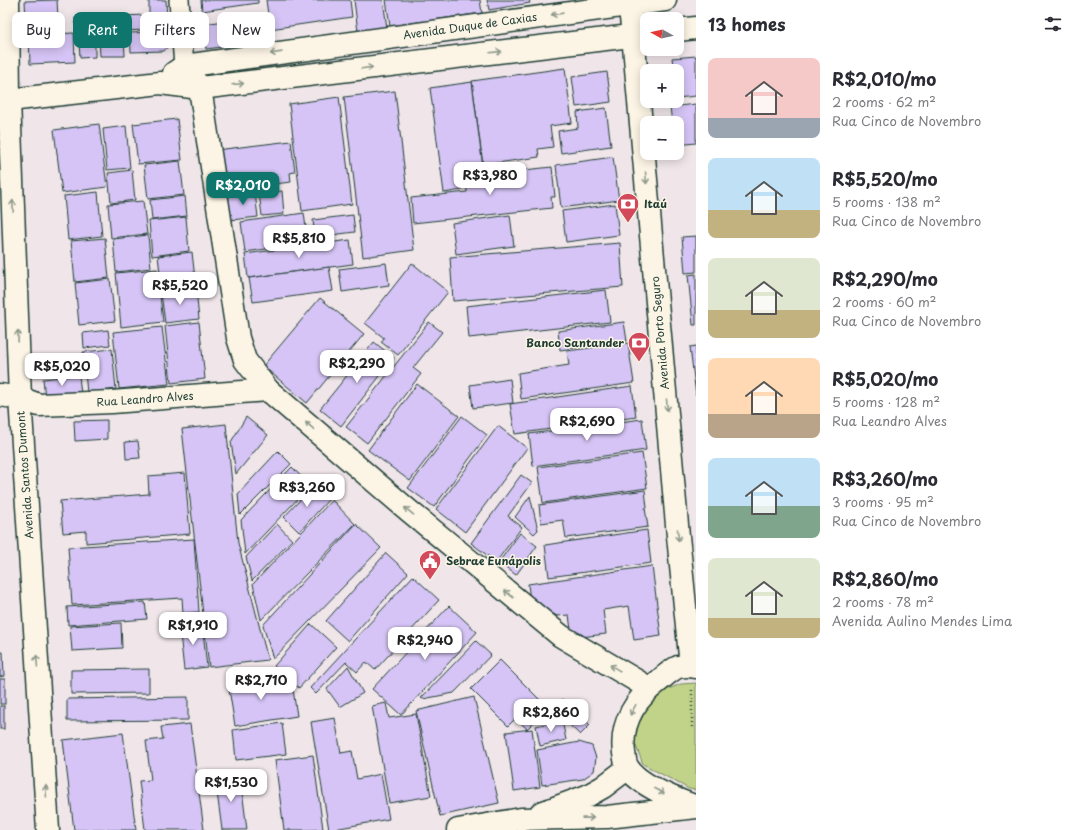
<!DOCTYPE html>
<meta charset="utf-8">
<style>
:root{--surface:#fff;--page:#f7f7f7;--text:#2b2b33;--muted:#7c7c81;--accent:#0f766e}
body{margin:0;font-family:"Playpen Sans",sans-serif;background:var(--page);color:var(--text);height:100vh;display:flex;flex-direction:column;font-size:15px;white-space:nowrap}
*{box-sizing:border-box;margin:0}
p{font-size:13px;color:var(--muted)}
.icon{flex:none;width:22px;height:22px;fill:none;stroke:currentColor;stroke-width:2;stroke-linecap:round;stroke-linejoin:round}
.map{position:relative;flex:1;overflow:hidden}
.details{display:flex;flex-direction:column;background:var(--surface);width:380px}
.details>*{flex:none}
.top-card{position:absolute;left:12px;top:12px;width:380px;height:36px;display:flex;gap:8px}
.needle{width:26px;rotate:278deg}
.tools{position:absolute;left:640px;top:12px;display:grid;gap:8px}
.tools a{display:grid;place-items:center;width:44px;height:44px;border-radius:8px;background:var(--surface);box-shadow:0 2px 10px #0003;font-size:20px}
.price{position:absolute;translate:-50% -34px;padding:0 9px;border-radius:8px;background:#fff;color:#222;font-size:13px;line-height:26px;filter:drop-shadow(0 1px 2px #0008)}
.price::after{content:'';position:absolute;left:50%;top:24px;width:12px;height:9px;margin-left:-6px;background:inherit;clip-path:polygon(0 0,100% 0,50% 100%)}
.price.current{background:var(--accent);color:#fff}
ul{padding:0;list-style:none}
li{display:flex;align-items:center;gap:12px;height:100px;padding:0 12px}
li span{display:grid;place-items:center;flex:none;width:112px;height:80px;border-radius:8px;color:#555}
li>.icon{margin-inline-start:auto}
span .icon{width:48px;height:48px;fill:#fffc;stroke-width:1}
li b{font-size:17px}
h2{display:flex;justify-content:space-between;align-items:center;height:48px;padding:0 12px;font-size:17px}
.pill{padding:0 14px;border-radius:8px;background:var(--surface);box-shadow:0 2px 10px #0003;font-size:14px;line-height:36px}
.pill.current{background:var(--accent);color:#fff}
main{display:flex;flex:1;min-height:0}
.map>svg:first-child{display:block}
.green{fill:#c1d388;stroke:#70885e}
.building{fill:#d5c4f5;stroke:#1f3d34}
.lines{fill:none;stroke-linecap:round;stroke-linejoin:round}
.pedestrian-casing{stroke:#1f3d34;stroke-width:22}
.minor-casing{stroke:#1f3d34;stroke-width:25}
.secondary-casing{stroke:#1f3d34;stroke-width:25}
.path{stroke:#1f3d34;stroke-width:2.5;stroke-dasharray:1 3;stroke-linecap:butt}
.pedestrian{stroke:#fcf5e5;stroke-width:19}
.minor{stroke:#fcf5e5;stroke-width:22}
.secondary{stroke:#fcf5e5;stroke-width:22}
.oneway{stroke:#8e998c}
.labels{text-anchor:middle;stroke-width:3;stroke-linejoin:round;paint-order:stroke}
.street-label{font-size:11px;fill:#1f3d34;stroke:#fcf5e5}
.poi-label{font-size:11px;font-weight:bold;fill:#1f3d34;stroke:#fcf5e5;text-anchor:start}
</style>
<main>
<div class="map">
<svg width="696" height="830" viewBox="0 0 696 830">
<rect width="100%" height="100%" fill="#f0e6ea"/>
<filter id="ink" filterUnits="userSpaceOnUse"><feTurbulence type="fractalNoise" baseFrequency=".025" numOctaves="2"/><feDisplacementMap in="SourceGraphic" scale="8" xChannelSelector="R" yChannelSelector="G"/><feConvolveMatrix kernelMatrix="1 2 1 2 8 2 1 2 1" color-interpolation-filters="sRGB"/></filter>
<g filter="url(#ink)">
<polygon class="green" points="696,683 696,790 689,789 643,764 634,741 640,716 656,694 681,684"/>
<g class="building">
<polygon points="57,0 58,18 26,20 25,1"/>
<polygon points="149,0 166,0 167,20 149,21"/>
<polygon points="201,0 258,0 258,3 202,11"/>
<polygon points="266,0 350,0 352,17 270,29"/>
<polygon points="354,0 383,0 387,28 358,32"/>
<polygon points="386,0 480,0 482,13 390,26"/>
<polygon points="487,0 529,0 530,3 489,10"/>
<polygon points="145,15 145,30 100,32 100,17"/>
<polygon points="96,17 97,36 76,36 75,18"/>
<polygon points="225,21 229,46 206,49 203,24"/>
<polygon points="262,21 265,41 245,44 242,24"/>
<polygon points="172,24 173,41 164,51 131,52 130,33 153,32 153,25"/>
<polygon points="74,33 75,62 30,64 29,35"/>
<polygon points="124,37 125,56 100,56 99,38"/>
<polygon points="95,40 95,57 80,58 79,41"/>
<polygon points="696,56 696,96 677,98 677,71 674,71 672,58"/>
<polygon points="565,68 572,123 550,126 553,147 538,149 539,157 483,165 472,81"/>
<polygon points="607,72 611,102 576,107 572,77"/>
<polygon points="472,82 483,168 460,171 462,190 444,193 430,88"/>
<polygon points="395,91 414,250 363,257 344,97"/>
<polygon points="339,97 352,204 302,211 289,104"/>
<polygon points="696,104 696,143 677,145 677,123 672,123 670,107"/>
<polygon points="606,108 611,146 561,153 558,131 578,128 577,112"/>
<polygon points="177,119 182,160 138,164 133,124"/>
<polygon points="99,124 107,187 62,193 54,130"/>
<polygon points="126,126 130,168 107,170 103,129"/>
<polygon points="291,141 295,172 290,173 291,182 225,190 216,150"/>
<polygon points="613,157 619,200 561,208 556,165"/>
<polygon points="180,161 184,195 148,199 144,165"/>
<polygon points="552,167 555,197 551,197 552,208 413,223 411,198 467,192 466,174 487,172 487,174"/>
<polygon points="132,170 135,200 111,203 108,173"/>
<polygon points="282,191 284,214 262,216 259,193"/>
<polygon points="98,192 102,236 68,240 64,196"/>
<polygon points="255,193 258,217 231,220 228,196"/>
<polygon points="185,196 187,216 152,220 150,200"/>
<polygon points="143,201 147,234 111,238 108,204"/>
<polygon points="615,204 619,235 566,242 562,211"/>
<polygon points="304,213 308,243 245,252 241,222"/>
<polygon points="353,215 355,232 315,237 313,220"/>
<polygon points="510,215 514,246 456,254 452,223"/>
<polygon points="186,217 189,251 152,256 149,221"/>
<polygon points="148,235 151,268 116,272 113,239"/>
<polygon points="696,236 696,272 685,273 682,237"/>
<polygon points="105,238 109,278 75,282 71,241"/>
<polygon points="350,240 353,264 248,278 245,254"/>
<polygon points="620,243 623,287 453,301 450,257"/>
<polygon points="192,252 196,288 162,291 158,256"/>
<polygon points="386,263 389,285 342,292 339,269"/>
<polygon points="412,263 448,292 398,355 381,342 384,338 365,323"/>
<polygon points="329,267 333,291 253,302 249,278"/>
<polygon points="157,269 163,322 121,327 116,273"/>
<polygon points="696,274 696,325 693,325 688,275"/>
<polygon points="110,279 115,321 79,325 75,283"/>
<polygon points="196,289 199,319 165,323 161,293"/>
<polygon points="606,290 610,322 469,338 466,306"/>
<polygon points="320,298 364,334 307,403 263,366"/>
<polygon points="199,322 205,379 171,383 165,326"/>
<polygon points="429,322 442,332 413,368 421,374 367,443 346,427"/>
<polygon points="624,322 627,341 560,350 558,331"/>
<polygon points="162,327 169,384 119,389 113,332"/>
<polygon points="108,330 110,345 84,348 83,333"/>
<polygon points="374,342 394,358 341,426 320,409"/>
<polygon points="628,343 634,383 521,399 518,373 569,365 567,351"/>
<polygon points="696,346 696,395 690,347"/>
<polygon points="112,349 116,389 87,393 83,352"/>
<polygon points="79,375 81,395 45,398 43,379"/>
<polygon points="510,379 513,403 473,408 470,385"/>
<polygon points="417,384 459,416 410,481 368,450"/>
<polygon points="632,386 636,417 515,434 510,404"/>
<polygon points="462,416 487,435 434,507 408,488"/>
<polygon points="246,417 268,435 236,474 231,442"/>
<polygon points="642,419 646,450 533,466 529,434"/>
<polygon points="107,420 107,439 75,441 74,421"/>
<polygon points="226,424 238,543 268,660 209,667 182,429"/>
<polygon points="498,426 527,448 465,532 436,509"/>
<polygon points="138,441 140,458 126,459 125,442"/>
<polygon points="278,451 291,464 240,515 238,494"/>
<polygon points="642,453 647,488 543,503 538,467"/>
<polygon points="292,467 310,486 245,554 241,520"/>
<polygon points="185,473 190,534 86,543 86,531 63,533 60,501 149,494 148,476"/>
<polygon points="521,475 532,483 508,516 522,527 496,562 471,543"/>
<polygon points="315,484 330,498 299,532 284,517"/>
<polygon points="645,490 647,508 645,508 648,527 566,538 563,520 541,523 539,505"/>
<polygon points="530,496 538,530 534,534 515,517"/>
<polygon points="332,500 355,524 261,620 253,584"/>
<polygon points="277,524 292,540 252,581 246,557"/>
<polygon points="356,524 381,548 273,659 263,625"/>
<polygon points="647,530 651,563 549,577 545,545"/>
<polygon points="520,533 537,546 516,575 499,562"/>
<polygon points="194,539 199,612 183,613 182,598 72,605 68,547"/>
<polygon points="386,553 408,573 348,641 326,621"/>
<polygon points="652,566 661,636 634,640 629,606 603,610 606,634 572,638 569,615 557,616 530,601 528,584"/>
<polygon points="413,576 439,600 375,670 366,662 357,672 346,662 316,694 310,688"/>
<polygon points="145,602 147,619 68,625 67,607"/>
<polygon points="449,606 477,632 401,715 372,689"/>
<polygon points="121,623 122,648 72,651 70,626"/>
<polygon points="202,623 207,667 184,670 179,625"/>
<polygon points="311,624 336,647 299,688 274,666"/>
<polygon points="476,641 491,655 454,693 423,699 421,698"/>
<polygon points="0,652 3,652 4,676 0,677"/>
<polygon points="500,660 548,708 527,729 516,718 508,726 471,689"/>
<polygon points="348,666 363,693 340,707 327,689"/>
<polygon points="149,669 149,693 71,694 71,670"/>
<polygon points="271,676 272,686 292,683 297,716 235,726 228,683"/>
<rect x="0" y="679" width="5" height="25"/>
<polygon points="188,697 188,720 67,721 67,699"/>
<polygon points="474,697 499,803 440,816 416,711"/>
<polygon points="563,699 590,725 580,735 553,709"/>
<polygon points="386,703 389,718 416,714 431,796 389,803 372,706"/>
<rect x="0" y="706" width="4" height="23"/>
<polygon points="335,718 341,753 352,751 357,779 381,774 389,819 329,830 311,722"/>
<polygon points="562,720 566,740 540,746 536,726"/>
<polygon points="282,723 286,754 236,760 233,730"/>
<polygon points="190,724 204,830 145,830 139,781 151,780 146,741 163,739 161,727"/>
<polygon points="532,729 540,787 514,791 506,732"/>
<polygon points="123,733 136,830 74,830 63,740"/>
<polygon points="579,742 592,746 596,758 594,771 583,779 542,785 537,750"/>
<polygon points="313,755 323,829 312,830 284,830 275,760"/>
<polygon points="240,774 247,830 222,830 215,777"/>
</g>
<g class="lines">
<g class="pedestrian-casing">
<polyline id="pedestrian" points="179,0 184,66"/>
</g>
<g class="minor-casing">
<g id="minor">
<polyline points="677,30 696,28"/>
<polyline points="184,66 200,88 238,338 245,360 268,390 408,510 561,636 649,688"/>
<polyline points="174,73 184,66 665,0"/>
<polyline points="0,101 160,83 200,88 647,34"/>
<polyline points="0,395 20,398 39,405 112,402 268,390"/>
</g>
</g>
<g class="secondary-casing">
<g id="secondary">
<polyline points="8,0 9,99 20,398 48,830"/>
<polyline points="629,0 633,35 678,536 691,666"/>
<path d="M 694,806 C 675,799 640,786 628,768 C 625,764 625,758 624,753 C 620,723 636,698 660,680 C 665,676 671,670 678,667 C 683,666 691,666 696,667"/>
<polyline points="541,813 587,796 603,787 628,768"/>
<polyline points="458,830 521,819 607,817 696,807"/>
</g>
</g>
<polyline class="path" points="692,690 692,728"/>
<use href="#pedestrian" class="pedestrian"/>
<use href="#minor" class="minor"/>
<use href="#secondary" class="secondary"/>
</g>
<defs><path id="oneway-shaft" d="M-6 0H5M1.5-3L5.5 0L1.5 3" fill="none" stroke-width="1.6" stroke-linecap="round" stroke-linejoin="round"/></defs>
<g class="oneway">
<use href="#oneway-shaft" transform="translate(557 14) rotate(172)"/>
<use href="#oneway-shaft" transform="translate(496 52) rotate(-7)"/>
<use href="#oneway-shaft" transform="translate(276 53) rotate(172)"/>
<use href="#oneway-shaft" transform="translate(367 68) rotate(-7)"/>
<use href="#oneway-shaft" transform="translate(238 84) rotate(-7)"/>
<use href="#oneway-shaft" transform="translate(646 178) rotate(85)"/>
<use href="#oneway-shaft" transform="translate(13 206) rotate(-92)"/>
<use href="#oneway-shaft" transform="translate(18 336) rotate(-92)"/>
<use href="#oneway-shaft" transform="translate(667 405) rotate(85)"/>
<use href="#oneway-shaft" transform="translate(310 426) rotate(-139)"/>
<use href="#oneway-shaft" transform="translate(409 511) rotate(-140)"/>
<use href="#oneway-shaft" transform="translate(678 535) rotate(85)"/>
<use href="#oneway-shaft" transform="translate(509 594) rotate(-141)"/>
<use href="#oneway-shaft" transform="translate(37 661) rotate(-94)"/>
<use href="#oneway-shaft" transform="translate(615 668) rotate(-149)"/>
<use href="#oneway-shaft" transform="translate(633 710) rotate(118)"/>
<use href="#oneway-shaft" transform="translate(46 791) rotate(-94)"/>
<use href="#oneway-shaft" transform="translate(659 791) rotate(27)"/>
<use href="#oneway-shaft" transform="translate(588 818) rotate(-1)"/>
</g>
</g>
<defs>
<g id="bank-pin" transform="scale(1.15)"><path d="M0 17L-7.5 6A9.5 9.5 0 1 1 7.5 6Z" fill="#d1495b" stroke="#fcf5e5"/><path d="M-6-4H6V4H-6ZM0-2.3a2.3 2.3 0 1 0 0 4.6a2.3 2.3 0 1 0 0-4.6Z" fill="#fff"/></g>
<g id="civic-pin" transform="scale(1.15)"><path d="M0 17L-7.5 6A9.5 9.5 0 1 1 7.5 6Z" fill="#d1495b" stroke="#fcf5e5"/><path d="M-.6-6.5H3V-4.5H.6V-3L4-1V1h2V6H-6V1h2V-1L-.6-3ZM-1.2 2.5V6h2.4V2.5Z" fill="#fff"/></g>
</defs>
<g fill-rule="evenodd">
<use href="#bank-pin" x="628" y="204"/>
<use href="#bank-pin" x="639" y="343"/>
<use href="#civic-pin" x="430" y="561"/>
</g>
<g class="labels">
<g class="street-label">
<text transform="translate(470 26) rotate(-8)" y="4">Avenida Duque de Caxias</text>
<text transform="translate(660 333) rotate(-95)" y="4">Avenida Porto Seguro</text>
<text transform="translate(145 399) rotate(-4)" y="4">Rua Leandro Alves</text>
<text transform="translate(25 475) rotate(-94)" y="4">Avenida Santos Dumont</text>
</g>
<g class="poi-label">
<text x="644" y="208">Itaú</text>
<text x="624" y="347" text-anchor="end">Banco Santander</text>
<text x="446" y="565">Sebrae Eunápolis</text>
</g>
</g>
</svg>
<div class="tools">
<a><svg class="needle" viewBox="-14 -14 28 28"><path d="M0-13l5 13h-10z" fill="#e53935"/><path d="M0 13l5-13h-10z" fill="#7c7c81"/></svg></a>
<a>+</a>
<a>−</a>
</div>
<b class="price" style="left:490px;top:196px">R$3,980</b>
<b class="price current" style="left:243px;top:206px">R$2,010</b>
<b class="price" style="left:299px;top:259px">R$5,810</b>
<b class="price" style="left:180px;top:306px">R$5,520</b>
<b class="price" style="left:357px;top:384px">R$2,290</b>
<b class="price" style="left:62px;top:387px">R$5,020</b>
<b class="price" style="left:587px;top:442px">R$2,690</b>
<b class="price" style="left:307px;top:508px">R$3,260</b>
<b class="price" style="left:193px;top:646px">R$1,910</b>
<b class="price" style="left:425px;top:661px">R$2,940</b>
<b class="price" style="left:261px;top:701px">R$2,710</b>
<b class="price" style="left:551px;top:733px">R$2,860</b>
<b class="price" style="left:231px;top:803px">R$1,530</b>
<div class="top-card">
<a class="pill">Buy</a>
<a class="pill current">Rent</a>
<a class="pill">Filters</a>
<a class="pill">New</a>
</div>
</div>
<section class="details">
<h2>13 homes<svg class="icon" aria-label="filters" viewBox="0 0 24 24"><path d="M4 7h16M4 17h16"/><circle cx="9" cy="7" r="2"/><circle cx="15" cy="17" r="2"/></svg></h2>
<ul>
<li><span style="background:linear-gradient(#f6c9c9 75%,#9aa5b1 0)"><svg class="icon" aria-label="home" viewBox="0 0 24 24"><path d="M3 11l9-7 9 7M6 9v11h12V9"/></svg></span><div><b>R$2,010/mo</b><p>2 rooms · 62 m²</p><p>Rua Cinco de Novembro</p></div></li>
<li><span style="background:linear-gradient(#bfe0f5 65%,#c2b280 0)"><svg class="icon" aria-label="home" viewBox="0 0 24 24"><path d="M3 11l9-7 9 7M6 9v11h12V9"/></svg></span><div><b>R$5,520/mo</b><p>5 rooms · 138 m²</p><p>Rua Cinco de Novembro</p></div></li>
<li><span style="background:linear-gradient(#dfe7d0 65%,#c2b280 0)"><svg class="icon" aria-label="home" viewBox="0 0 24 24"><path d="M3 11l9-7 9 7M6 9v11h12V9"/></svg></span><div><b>R$2,290/mo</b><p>2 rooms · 60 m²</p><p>Rua Cinco de Novembro</p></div></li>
<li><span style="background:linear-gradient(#ffd9b3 70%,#b9a48a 0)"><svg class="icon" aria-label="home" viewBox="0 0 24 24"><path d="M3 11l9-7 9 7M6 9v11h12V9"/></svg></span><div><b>R$5,020/mo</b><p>5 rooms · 128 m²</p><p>Rua Leandro Alves</p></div></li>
<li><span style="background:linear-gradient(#bfe0f5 60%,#7fa58c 0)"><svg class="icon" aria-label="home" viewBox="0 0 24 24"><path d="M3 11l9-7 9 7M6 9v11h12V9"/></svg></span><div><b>R$3,260/mo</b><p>3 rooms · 95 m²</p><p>Rua Cinco de Novembro</p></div></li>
<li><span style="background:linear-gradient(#dfe7d0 75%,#c2b280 0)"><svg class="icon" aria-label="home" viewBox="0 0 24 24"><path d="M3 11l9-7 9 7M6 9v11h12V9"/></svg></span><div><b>R$2,860/mo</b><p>2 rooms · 78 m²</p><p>Avenida Aulino Mendes Lima</p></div></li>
</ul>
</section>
</main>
